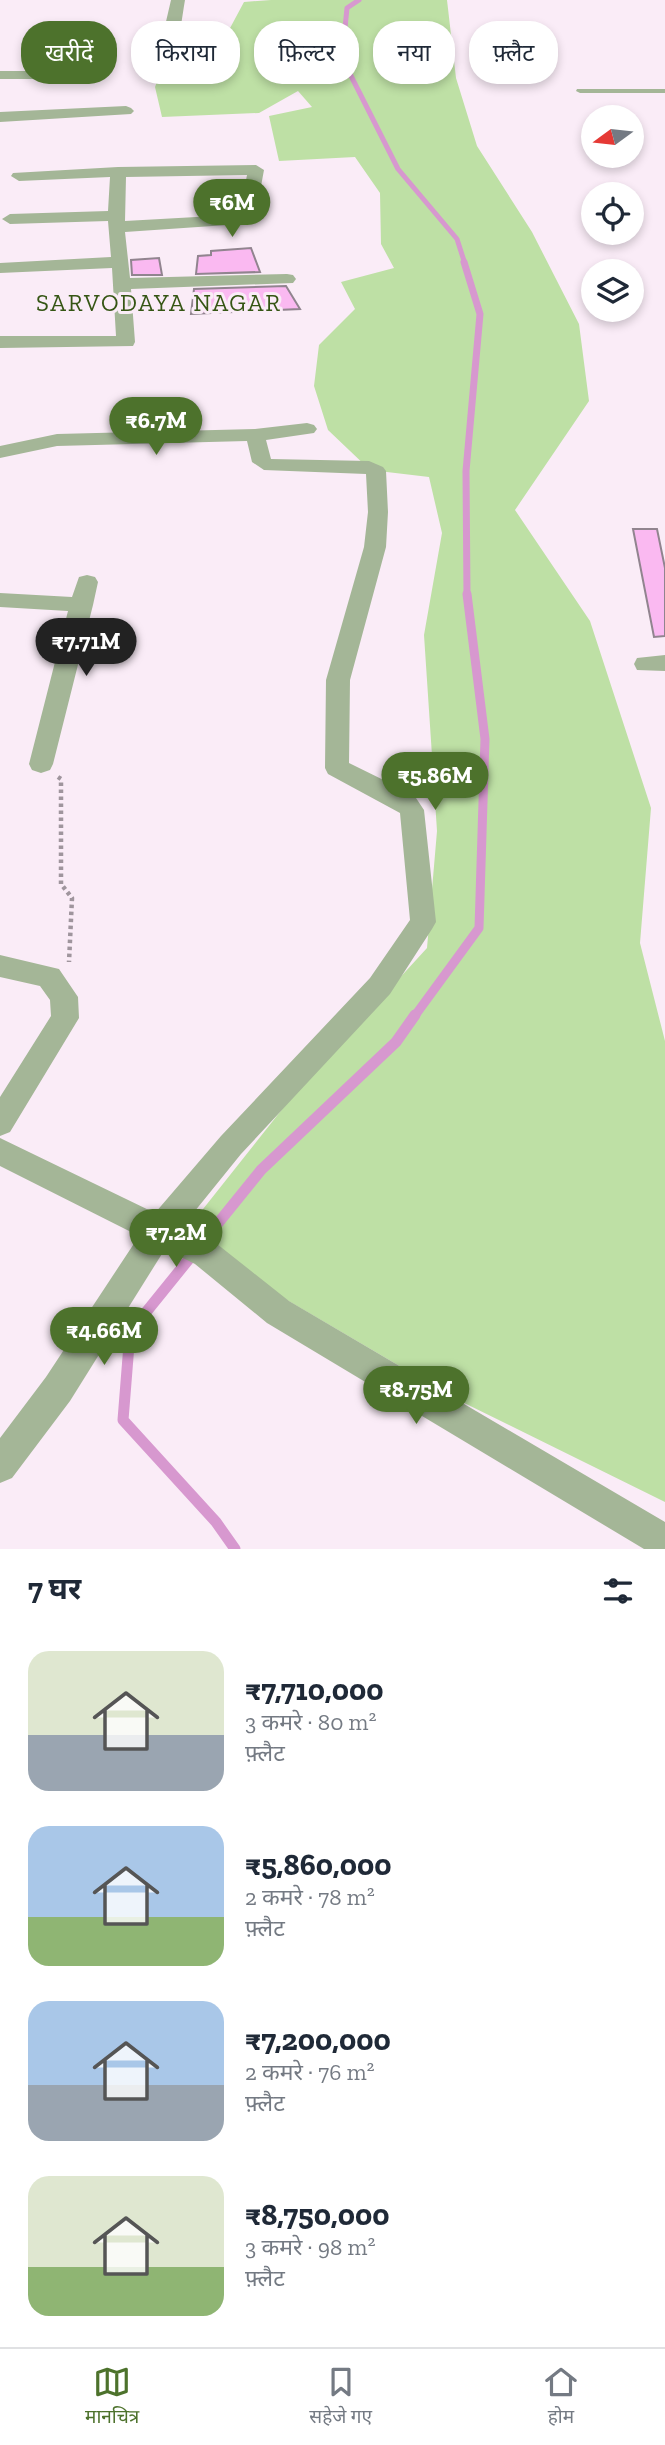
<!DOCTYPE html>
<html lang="hi">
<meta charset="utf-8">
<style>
:root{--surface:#fff;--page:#f6f6f7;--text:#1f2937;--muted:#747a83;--line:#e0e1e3;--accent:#4d722c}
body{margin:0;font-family:"Zilla Slab","Noto Sans Devanagari",serif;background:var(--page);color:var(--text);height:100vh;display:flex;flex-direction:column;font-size:26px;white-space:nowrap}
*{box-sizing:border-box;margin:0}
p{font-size:23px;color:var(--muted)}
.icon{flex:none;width:38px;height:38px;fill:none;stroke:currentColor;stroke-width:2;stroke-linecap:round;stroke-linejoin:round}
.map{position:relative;height:1549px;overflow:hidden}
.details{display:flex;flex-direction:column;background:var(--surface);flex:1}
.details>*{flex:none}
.hud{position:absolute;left:21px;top:21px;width:623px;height:63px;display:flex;gap:14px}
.needle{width:46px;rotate:255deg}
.tools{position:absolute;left:581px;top:105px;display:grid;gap:14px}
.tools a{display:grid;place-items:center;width:63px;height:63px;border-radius:50%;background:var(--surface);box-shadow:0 4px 10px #0003;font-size:35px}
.price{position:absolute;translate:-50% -60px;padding:0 16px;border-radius:24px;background:var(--accent);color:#fff;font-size:23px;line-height:46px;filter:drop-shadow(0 2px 4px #0008)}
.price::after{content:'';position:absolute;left:50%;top:42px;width:21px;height:16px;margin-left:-10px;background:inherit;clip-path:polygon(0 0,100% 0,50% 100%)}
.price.active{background:#222;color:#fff}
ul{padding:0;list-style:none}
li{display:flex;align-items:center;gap:21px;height:175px;padding:0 28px}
li span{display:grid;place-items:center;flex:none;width:196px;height:140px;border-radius:21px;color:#555}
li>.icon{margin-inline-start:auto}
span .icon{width:84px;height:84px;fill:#fffc;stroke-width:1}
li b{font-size:30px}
h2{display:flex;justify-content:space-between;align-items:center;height:84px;padding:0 28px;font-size:30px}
.chip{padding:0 24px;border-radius:28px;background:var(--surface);box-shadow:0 4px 10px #0003;font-size:24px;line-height:63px}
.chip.active{background:var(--accent);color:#fff}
.tab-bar{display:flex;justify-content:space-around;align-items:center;height:98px;border-top:2px solid var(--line);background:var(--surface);font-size:19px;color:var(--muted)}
.tab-bar a{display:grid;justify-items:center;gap:4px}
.tab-bar .active{color:var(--accent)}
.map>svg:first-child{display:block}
.green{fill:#bee0a5}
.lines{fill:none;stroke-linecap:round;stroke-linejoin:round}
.stream-far3{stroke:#d798cf;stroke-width:5}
.stream-far2{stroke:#d798cf;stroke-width:7}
.stream-far1{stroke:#d798cf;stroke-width:9}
.stream{stroke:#d798cf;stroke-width:11}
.building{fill:#fab9f1;stroke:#91848f;stroke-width:2}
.path{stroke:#9f959d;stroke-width:4.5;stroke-dasharray:3.5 3.5;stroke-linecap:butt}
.service{fill:#a4b697;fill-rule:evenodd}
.minor{fill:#a4b697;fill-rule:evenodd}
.labels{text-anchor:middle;stroke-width:6;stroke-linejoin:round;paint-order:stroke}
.far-neighbourhood-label{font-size:24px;letter-spacing:2px;fill:#355514;stroke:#faecf7}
</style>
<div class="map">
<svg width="665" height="1549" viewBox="0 0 665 1549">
<rect width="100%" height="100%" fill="#faecf7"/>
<polygon class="green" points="271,0 447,0 456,78 477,146 532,232 579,324 589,401 515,510 590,621 651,808 640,943 665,1041 665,1502 454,1398 275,1293 188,1228 299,1088 427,948 437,831 424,635 442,533 429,477 370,470 328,430 314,386 319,345 355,309 341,282 394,268 381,244 380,193 355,157 279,161 269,116 312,107 298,91 259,113 162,117 155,87 164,62 205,56 229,30 244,2"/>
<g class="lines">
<polyline class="stream-far3" points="359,0 347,8 342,58 398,169 457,239 465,264"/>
<polyline class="stream-far2" points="464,262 480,314 466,471 467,596"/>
<polyline class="stream-far1" points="414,1017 479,928 485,739 467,594"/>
<polyline class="stream" points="235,1549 216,1522 123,1420 130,1332 261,1170 396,1042 415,1015"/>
</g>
<g class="building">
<polygon points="251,248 260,272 196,274 198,256 211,255 211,251"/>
<polygon points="159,258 162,275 132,275 131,260"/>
<polygon points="286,286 300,309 191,314 194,289"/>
<polygon points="633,529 657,529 665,568 665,636 654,637"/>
</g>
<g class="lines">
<polyline class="path" points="58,777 61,779 61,884 72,898 69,962"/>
<polygon class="service" points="577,89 665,89 665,93 580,93 576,91"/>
<g class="minor">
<path d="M 171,0 L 185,0 C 182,16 177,69 162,73 L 155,69 Z"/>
<polygon points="0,71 49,71 56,75 49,79 0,79"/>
<polygon points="126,106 131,108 134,111 131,114 0,122 0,112"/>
<path d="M 256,165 L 264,170 L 256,213 L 242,224 L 125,232 L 130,278 L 287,274 L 293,275 L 296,279 L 293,283 L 131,289 L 135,342 L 133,346 L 0,348 L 0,336 L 116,336 L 112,268 L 0,273 L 0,263 L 111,257 L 108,221 L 10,224 L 2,219 L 10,214 L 108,211 L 110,177 L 19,181 L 11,176 L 13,173 L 118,167 ZM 247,175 L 240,211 L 232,215 L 125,221 L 126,177 Z"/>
<polygon points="307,423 314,425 317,429 314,433 266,440 271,459 369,461 383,467 386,471 388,512 386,547 350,680 349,763 414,795 424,810 436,922 432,929 390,994 241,1154 182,1227 217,1244 289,1301 665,1522 665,1549 644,1549 267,1323 195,1264 165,1249 70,1401 12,1478 0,1483 0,1438 46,1377 139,1236 0,1166 0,1138 155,1213 221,1136 370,978 410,920 400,813 328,774 325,768 326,680 364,547 368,512 366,474 264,470 252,462 247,441 57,446 0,458 0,446 57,434 255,429"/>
<polygon points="87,575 95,577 98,582 93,605 53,764 50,770 41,773 32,770 29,764 68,611 0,607 0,593 72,597 79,577"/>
<polygon points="665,655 665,671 637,670 634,664 637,658"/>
<polygon points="0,955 59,969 78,997 79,1018 10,1132 0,1136 0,1097 51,1016 50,1000 40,986 0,977"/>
</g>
</g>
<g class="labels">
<g class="far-neighbourhood-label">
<text x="159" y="311">SARVODAYA NAGAR</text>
</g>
</g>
</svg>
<div class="tools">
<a><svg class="needle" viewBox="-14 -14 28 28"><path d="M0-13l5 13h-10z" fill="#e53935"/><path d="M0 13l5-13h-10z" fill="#747a83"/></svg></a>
<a><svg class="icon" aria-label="locate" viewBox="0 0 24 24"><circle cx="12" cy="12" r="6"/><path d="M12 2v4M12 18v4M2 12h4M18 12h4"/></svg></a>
<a><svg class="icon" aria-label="layers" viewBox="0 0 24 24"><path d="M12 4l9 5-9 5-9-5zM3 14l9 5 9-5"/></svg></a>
</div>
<b class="price" style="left:232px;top:239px">₹6M</b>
<b class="price" style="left:156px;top:457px">₹6.7M</b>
<b class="price active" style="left:86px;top:678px">₹7.71M</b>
<b class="price" style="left:435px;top:812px">₹5.86M</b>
<b class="price" style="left:176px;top:1269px">₹7.2M</b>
<b class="price" style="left:104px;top:1367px">₹4.66M</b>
<b class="price" style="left:416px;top:1426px">₹8.75M</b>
<div class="hud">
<a class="chip active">खरीदें</a>
<a class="chip">किराया</a>
<a class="chip">फ़िल्टर</a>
<a class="chip">नया</a>
<a class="chip">फ़्लैट</a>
</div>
</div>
<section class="details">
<h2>7 घर<svg class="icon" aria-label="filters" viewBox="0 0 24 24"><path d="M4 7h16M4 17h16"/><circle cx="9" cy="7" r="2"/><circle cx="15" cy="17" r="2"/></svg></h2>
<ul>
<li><span style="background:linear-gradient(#dfe7d0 60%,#9aa5b1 0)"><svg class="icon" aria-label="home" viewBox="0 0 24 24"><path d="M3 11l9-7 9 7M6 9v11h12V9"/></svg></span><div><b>₹7,710,000</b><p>3 कमरे · 80 m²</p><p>फ़्लैट</p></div></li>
<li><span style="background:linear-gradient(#a9c7e8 65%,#8fb573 0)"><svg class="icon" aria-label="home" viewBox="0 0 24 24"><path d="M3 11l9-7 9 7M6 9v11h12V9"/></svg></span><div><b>₹5,860,000</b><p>2 कमरे · 78 m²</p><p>फ़्लैट</p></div></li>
<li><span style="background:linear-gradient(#a9c7e8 60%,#9aa5b1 0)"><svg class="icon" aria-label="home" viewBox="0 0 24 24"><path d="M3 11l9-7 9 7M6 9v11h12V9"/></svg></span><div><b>₹7,200,000</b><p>2 कमरे · 76 m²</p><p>फ़्लैट</p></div></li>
<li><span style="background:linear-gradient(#dfe7d0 65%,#8fb573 0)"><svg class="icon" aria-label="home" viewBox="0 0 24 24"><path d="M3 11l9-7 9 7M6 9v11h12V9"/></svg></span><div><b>₹8,750,000</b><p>3 कमरे · 98 m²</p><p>फ़्लैट</p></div></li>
</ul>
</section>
<nav class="tab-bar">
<a class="active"><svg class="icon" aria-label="map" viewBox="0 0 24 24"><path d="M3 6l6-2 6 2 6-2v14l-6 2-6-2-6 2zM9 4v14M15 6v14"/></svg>मानचित्र</a>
<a><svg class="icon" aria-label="saved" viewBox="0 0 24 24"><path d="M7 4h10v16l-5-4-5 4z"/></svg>सहेजे गए</a>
<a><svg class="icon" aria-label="home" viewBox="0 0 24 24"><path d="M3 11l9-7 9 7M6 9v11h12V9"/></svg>होम</a>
</nav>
